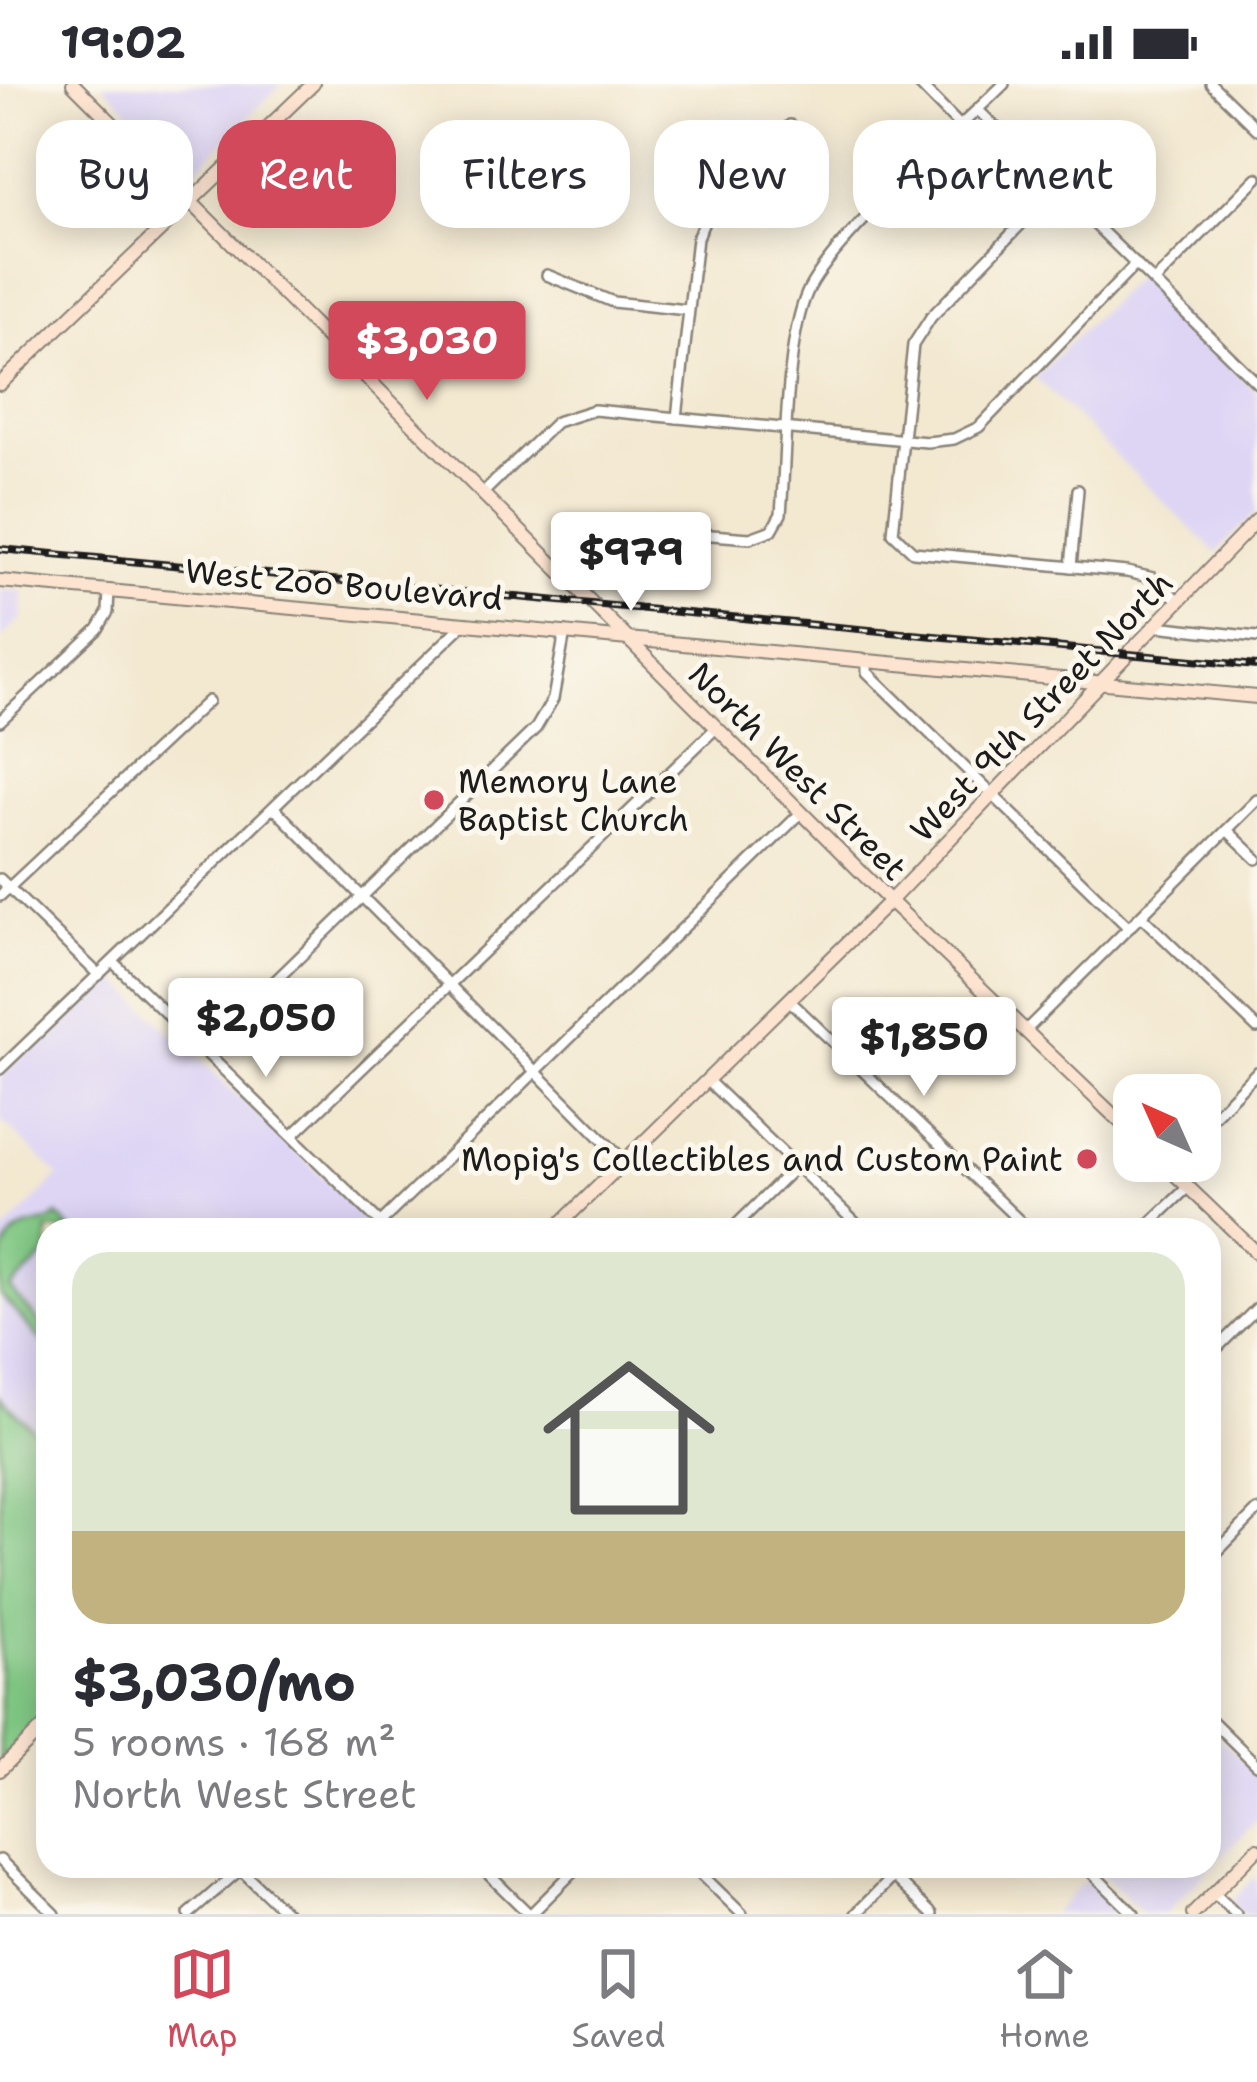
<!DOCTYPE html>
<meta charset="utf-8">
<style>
:root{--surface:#fff;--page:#f7f7f7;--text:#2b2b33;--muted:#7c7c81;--line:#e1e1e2;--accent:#d1495b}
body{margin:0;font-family:"Shantell Sans",sans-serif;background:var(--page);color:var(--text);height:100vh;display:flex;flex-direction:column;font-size:45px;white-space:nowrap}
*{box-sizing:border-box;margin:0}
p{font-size:39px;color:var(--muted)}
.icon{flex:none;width:66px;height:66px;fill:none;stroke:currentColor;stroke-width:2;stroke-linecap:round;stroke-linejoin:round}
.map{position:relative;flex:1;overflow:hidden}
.details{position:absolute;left:36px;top:1134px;width:1185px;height:660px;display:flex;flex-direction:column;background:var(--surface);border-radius:36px;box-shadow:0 6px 30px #0003}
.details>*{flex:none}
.guide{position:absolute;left:36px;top:36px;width:1185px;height:108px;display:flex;gap:24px}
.needle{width:78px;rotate:315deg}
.tools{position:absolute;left:1113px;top:990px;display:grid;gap:24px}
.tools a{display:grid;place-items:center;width:108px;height:108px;border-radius:24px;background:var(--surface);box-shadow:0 6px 30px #0003;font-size:60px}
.price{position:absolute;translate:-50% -102px;padding:0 27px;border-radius:12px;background:#fff;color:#222;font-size:39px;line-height:78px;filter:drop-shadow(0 3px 6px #0008)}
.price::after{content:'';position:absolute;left:50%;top:72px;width:36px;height:27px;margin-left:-18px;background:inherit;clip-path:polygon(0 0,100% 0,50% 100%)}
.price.current{background:var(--accent);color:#fff}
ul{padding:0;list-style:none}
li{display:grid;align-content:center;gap:24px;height:636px;padding:0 36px}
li+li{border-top:3px solid var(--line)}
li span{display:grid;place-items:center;height:372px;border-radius:36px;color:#555}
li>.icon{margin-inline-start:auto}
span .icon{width:216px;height:216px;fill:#fffc;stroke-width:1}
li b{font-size:51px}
.pill{padding:0 42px;border-radius:36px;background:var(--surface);box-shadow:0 6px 30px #0003;font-size:42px;line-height:108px}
.pill.current{background:var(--accent);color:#fff}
.status{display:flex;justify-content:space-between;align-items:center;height:84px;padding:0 60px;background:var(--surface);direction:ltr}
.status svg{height:33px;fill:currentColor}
.tab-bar{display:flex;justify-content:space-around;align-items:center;height:168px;border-top:3px solid var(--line);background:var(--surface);font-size:33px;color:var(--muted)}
.tab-bar a{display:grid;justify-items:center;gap:6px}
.tab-bar .current{color:var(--accent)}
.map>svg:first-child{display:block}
.built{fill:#ded5f5}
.green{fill:#81c884;stroke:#4e7250;stroke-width:3}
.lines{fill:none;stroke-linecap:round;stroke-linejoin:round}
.street-casing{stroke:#888276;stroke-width:14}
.secondary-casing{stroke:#888276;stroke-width:16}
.street{stroke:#fff;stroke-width:9}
.secondary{stroke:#fde4d1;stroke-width:12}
.rail-casing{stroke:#1c1c1c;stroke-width:8}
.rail{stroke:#fbf7ec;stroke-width:3;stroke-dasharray:9;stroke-linecap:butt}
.poi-dot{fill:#d1495b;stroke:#fbf7ec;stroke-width:4.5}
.labels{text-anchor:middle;stroke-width:10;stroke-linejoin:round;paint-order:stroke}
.street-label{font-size:33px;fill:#1c1c1c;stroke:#fbf7ec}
.poi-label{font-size:33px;fill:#1c1c1c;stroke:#fbf7ec;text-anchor:start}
</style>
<div class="status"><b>19:02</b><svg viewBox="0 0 49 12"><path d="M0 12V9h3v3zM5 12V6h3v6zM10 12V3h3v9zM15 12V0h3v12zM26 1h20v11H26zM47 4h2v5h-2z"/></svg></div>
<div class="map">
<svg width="1257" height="1830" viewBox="0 0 1257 1830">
<rect width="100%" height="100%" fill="#fbf7ec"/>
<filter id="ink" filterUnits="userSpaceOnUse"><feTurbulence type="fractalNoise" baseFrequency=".00833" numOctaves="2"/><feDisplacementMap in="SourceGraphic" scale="24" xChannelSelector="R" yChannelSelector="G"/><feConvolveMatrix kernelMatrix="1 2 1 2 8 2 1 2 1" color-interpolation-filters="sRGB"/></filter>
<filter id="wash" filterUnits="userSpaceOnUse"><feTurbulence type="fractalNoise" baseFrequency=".004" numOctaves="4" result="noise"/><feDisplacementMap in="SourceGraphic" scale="48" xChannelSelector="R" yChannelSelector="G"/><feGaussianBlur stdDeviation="2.7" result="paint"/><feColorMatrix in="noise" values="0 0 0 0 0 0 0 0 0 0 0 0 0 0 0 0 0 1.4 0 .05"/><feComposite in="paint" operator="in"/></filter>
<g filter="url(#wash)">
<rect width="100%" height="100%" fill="#f3e8d0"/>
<g class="built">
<polygon points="102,0 282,0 193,88"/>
<polygon points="1138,190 1257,308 1257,427 1216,469 1035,293"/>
<polygon points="0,506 23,507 22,534 0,556"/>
<polygon points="109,889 379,1146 48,1146 48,1360 0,1313 0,1152 59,1092 0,1035 0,992"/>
<polygon points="1209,1644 1257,1690 1257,1736 1165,1830 1143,1830 1093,1782 1209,1782"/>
<polygon points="1257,1791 1257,1830 1243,1830 1231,1818"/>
<polygon points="1087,1794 1126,1830 1052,1830"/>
</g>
<g class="green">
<path d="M 57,1131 L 72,1146 L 48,1146 L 48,1169 L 10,1205 L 48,1248 L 48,1264 L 0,1211 C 0,1182 0,1152 29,1142 C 42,1138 47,1141 57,1131 Z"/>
<polygon points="0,1313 48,1360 48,1630 0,1677"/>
</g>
</g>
<g filter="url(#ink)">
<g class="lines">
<g class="street-casing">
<g id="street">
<polyline points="919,0 961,43"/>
<polyline points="1211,0 1257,45"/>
<polyline points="978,26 1257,299"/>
<polyline points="1057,103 931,233 913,261 893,449 913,468 1127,488 1153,494 1179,517"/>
<polyline points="547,191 613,218 687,226"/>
<polyline points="1154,198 1257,94"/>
<polyline points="677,334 697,154 710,125 790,41"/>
<polyline points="483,409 556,338 594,326 927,358 954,355 979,343 1136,180"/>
<polyline points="1071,483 1078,406"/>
<path d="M 557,484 L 588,453 L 609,443 L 750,454 L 772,446 L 781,430 C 786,371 785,259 807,209 C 830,157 958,46 1004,0"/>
<polyline points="1156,542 1257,553"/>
<polyline points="867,576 867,588 1129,844"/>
<polyline points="0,637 98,545 108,528 109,506"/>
<polyline points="274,724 624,1077"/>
<polyline points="1227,746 1257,775"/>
<polyline points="0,795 99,891"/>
<polyline points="0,812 208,617"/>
<polyline points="1142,833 1257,944"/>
<polyline points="113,878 388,1146"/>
<polyline points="789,916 1029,1146"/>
<polyline points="1025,947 1257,716"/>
<polyline points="204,966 536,644 553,615 565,548"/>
<polyline points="0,985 465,539"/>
<polyline points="707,996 863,1146"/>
<polyline points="1200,1046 1257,988"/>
<polyline points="292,1052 716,644"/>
<polyline points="380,1139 801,729"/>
<polyline points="731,1146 796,1082"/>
<polyline points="1143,1146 1188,1103"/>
<polyline points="1209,1272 1257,1224"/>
<polyline points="1209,1476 1257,1427"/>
<polyline points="1209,1634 1257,1681"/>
<polyline points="0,1776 55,1830"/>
<polyline points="480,1782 529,1830"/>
<polyline points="693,1782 742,1830"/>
<polyline points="882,1782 932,1830"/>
<polyline points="1085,1782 1134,1830"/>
<polyline points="239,1784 287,1830"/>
<polyline points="1214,1809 1236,1830"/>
<polyline points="189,1830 244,1782"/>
<polyline points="531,1830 579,1782"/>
<polyline points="856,1830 893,1792"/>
</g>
</g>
<g class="secondary-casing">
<g id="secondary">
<polyline points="73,0 890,817 1134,1051"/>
<polyline points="0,300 313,0"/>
<polyline points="0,497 1257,613"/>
<polyline points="1161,1077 1257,1169"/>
<polyline points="554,1146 890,817 1257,436"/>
<polyline points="0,1686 48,1639"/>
<polyline points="1193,1830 1257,1765"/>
</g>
</g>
<use href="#street" class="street"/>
<use href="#secondary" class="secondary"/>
<g class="rail-casing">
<polyline id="rail" points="0,465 1257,582"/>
</g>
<use href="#rail" class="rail"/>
</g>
</g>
<g class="poi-dot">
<circle cx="434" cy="716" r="12"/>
<circle cx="1087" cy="1075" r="12"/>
</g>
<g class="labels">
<g class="street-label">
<text transform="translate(344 500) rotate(5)" y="12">West Zoo Boulevard</text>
<text transform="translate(1041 622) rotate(-46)" y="12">West 9th Street North</text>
<text transform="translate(798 687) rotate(45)" y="12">North West Street</text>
</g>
<g class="poi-label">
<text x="458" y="709">Memory Lane<tspan x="458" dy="38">Baptist Church</tspan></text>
<text x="1063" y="1087" text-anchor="end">Mopig's Collectibles and Custom Paint</text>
</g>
</g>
</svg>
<div class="tools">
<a><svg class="needle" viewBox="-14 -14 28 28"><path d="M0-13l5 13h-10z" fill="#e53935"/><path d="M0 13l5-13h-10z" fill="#7c7c81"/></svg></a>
</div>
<b class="price current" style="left:427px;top:319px">$3,030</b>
<b class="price" style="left:631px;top:530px">$979</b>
<b class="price" style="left:266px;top:996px">$2,050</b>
<b class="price" style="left:924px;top:1015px">$1,850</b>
<div class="guide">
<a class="pill">Buy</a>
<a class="pill current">Rent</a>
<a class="pill">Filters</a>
<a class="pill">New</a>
<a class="pill">Apartment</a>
</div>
<section class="details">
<ul>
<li><span style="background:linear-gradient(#dfe7d0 75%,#c2b280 0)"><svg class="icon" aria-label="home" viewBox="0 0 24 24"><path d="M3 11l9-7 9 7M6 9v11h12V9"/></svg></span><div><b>$3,030/mo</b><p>5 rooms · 168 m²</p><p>North West Street</p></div></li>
</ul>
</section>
</div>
<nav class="tab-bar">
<a class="current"><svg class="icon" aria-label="map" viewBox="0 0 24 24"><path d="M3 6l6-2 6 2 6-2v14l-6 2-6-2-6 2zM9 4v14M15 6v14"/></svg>Map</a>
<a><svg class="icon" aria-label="saved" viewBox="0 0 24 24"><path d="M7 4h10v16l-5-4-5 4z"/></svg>Saved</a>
<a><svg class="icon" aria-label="home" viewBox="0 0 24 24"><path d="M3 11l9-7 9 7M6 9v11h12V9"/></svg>Home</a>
</nav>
